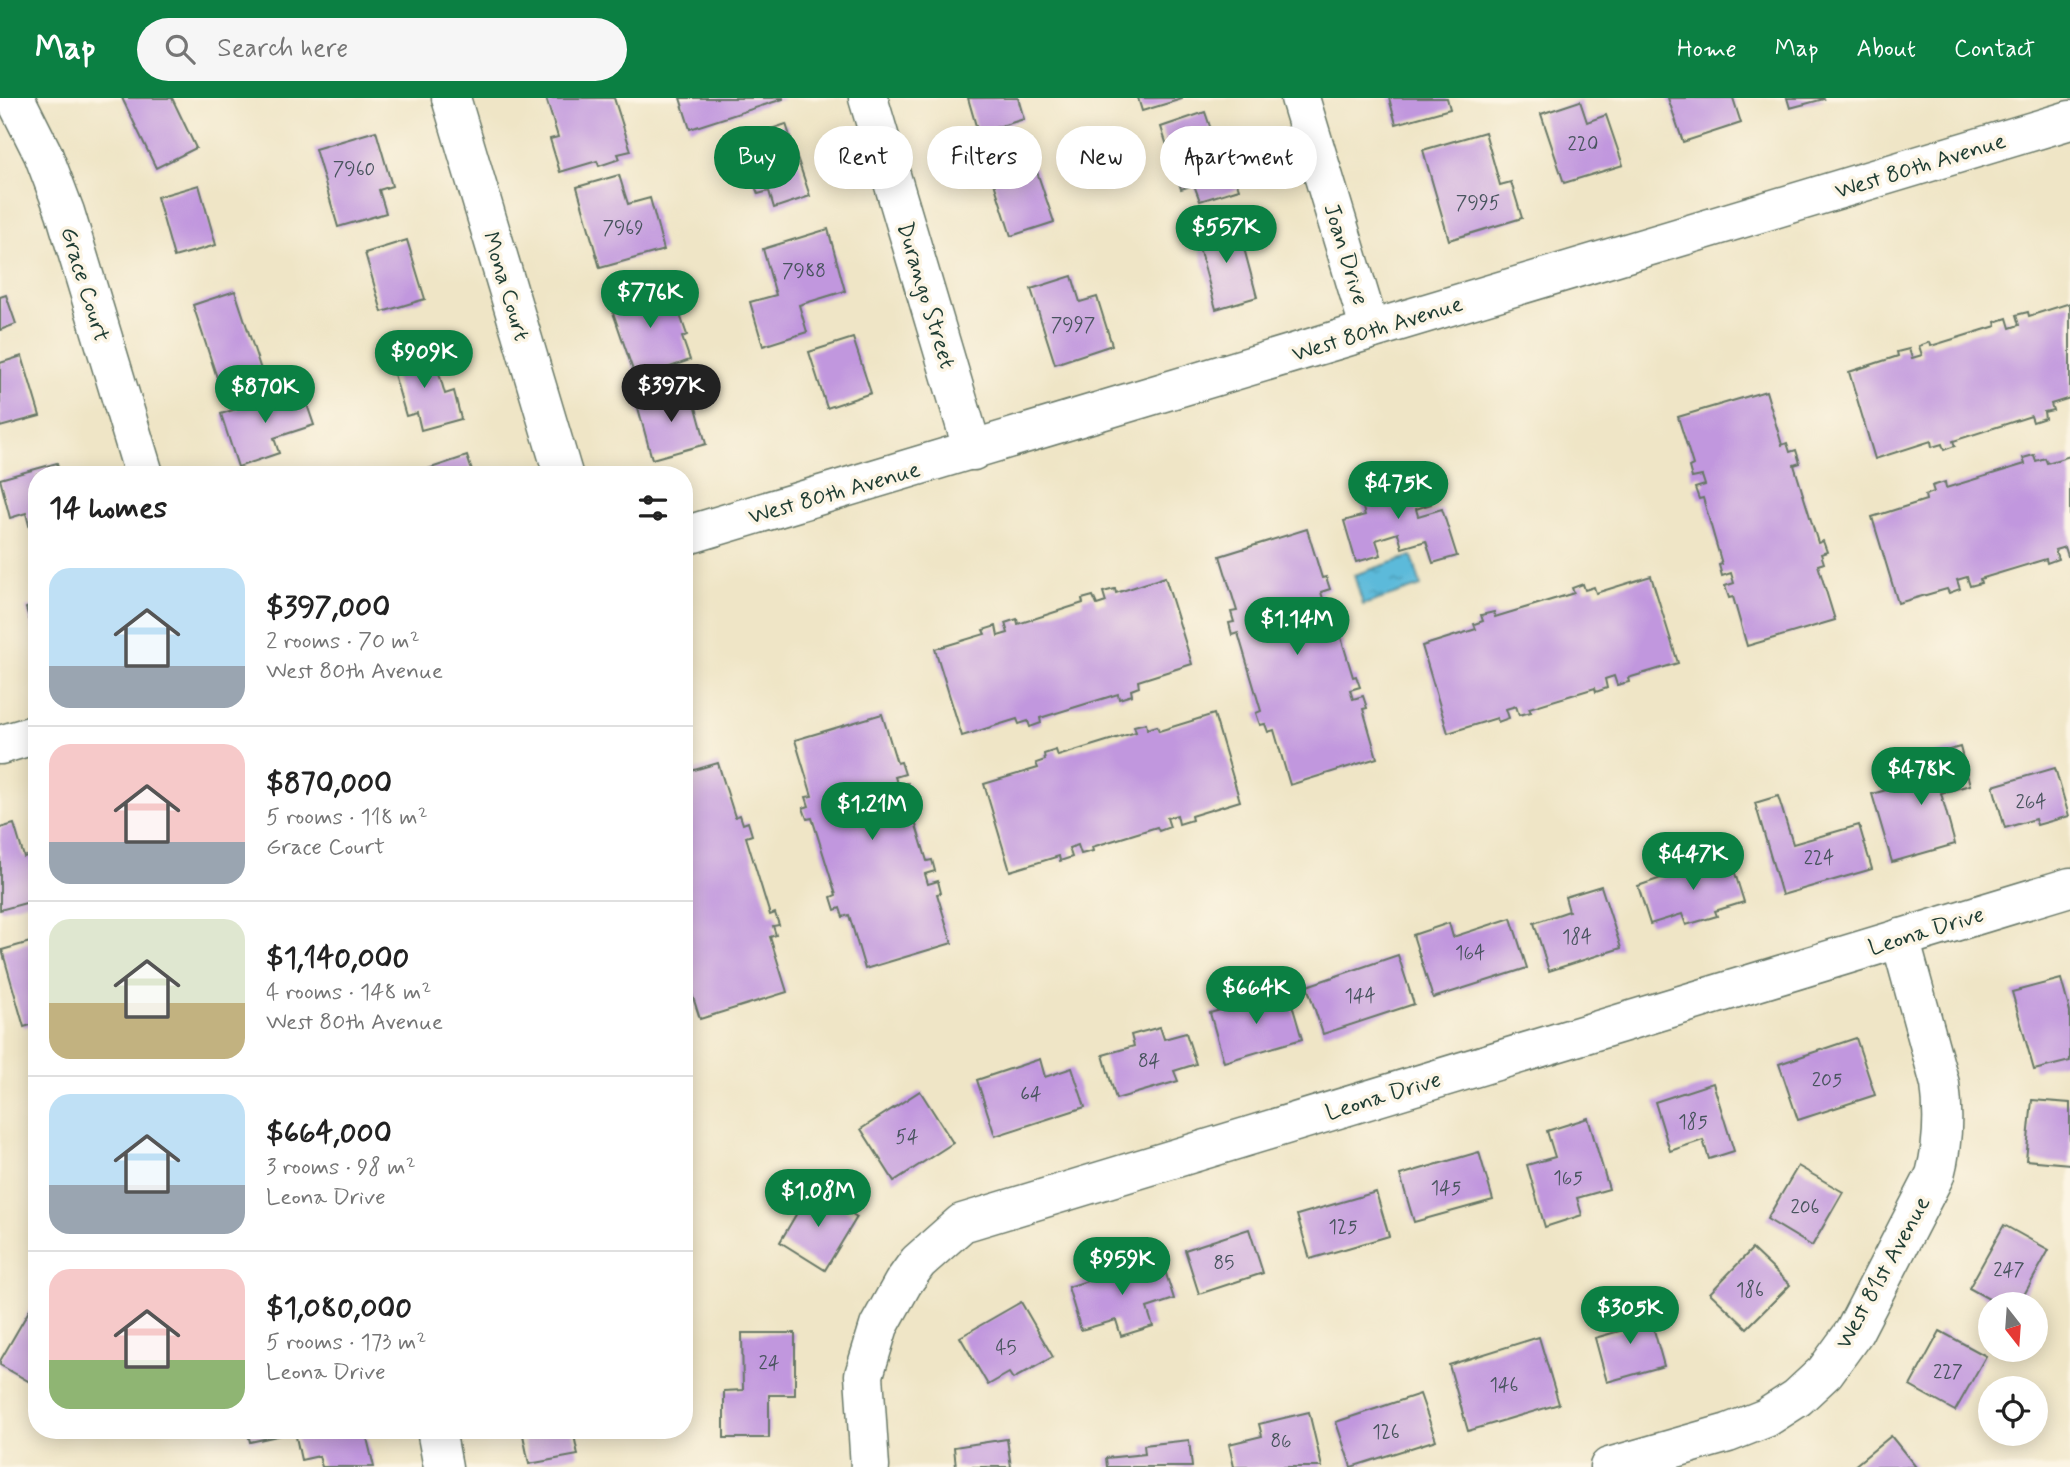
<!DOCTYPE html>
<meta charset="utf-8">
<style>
:root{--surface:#fff;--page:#f6f6f6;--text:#222;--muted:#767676;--line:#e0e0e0;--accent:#0b8043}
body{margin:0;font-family:Mynerve,sans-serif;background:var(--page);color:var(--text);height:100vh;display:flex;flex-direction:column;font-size:26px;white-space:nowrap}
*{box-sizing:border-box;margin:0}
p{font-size:23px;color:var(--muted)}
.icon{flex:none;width:38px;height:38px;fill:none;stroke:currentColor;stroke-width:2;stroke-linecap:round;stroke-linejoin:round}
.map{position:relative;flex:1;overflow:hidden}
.drawer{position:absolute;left:28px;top:368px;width:665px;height:973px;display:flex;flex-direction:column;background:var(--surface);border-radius:28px;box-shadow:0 4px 18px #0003}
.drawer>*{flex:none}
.hud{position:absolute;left:714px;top:28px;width:665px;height:63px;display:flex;gap:14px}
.needle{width:46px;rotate:163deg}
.controls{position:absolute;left:1978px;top:1194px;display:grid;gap:14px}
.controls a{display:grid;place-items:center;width:70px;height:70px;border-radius:50%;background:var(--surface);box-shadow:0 4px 18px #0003;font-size:35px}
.price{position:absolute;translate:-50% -60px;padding:0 16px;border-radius:24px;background:var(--accent);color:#fff;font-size:23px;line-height:46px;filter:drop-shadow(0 2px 4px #0008)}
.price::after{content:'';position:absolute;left:50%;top:42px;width:21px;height:16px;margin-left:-10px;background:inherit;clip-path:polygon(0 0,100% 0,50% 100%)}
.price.active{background:#222;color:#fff}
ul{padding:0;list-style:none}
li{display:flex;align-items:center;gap:21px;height:175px;padding:0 21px}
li+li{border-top:2px solid var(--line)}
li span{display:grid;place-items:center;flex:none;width:196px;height:140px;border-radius:21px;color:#555}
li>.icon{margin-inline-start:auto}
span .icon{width:84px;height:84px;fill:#fffc;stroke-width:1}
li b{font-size:30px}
h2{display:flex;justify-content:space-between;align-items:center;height:84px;padding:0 21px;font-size:30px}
.tag{padding:0 24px;border-radius:32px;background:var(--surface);box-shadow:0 4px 18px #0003;font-size:24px;line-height:63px}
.tag.active{background:var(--accent);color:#fff}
header{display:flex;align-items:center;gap:42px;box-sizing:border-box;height:98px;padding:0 35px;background:var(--accent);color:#fff}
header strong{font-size:33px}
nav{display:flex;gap:38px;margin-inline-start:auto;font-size:24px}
.search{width:490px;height:63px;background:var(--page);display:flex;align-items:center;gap:18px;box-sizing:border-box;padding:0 24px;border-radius:38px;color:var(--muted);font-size:26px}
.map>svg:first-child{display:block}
.water{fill:url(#water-ripples);stroke:#3e7c87;stroke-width:2}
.building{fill:#c197de}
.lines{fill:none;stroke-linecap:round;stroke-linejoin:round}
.minor-casing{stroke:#687867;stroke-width:41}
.minor{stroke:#fff;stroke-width:38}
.labels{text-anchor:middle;stroke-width:7;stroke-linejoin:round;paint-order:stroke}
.number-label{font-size:19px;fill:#48545e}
.street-label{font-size:23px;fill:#1f3d34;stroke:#fcf5e5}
</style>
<header>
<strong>Map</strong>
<div class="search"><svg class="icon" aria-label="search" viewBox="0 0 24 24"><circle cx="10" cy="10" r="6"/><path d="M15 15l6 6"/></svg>Search here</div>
<nav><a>Home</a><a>Map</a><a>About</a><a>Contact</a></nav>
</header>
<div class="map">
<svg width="2070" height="1369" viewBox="0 0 2070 1369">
<defs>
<pattern id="water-ripples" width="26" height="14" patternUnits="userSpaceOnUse" patternTransform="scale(1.75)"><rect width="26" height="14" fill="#5cbada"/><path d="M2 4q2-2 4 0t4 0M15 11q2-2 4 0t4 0" fill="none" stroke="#4b98b2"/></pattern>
</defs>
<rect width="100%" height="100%" fill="#fcf5e5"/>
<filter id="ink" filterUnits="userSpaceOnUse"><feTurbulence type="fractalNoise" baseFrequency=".0143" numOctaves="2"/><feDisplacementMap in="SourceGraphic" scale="14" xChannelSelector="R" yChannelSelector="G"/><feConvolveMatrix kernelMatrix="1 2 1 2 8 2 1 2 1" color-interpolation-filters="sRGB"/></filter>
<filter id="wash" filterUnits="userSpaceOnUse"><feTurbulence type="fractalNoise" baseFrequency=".00686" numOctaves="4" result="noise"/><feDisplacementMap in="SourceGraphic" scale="28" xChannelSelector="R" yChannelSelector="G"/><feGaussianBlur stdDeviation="1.57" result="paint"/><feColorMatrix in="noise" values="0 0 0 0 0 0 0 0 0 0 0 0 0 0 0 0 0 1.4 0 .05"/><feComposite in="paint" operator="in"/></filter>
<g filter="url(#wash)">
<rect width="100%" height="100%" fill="#efe5c6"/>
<polygon class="water" points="1412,458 1421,488 1363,507 1354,477"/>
<g id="blocks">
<g class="building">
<polygon points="122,0 172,0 196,50 156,70"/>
<polygon points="546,0 614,0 631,53 618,56 620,61 599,68 597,63 560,74 550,41 558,39"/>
<polygon points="680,0 783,0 783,1 690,31"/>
<polygon points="968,0 1018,0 1024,21 978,35"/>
<polygon points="1138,0 1182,0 1182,1 1142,13"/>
<polygon points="1389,0 1447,0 1450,11 1396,26"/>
<polygon points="1668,0 1733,0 1741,25 1683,44"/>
<polygon points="1787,0 1823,0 1824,1 1790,10"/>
<polygon points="1580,3 1587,24 1606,17 1623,67 1564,85 1541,16"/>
<polygon points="1205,14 1216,46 1223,44 1239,91 1200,103 1194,87 1181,91 1161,29"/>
<polygon points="786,26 810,98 774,110 769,93 758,96 751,78 737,82 725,46"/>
<polygon points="376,33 392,88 379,92 386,115 338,129 315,51"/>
<polygon points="1485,34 1500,87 1511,84 1522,120 1449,142 1423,52"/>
<polygon points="1035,68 1054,124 1011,138 993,82"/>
<polygon points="619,77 628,106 650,100 664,152 600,170 577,89"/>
<polygon points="199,87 216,147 174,159 157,99"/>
<polygon points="1237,124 1257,199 1216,211 1195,135"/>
<polygon points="828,131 845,193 799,207 807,234 763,248 750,204 776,197 763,151"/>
<polygon points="407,142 425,201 382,214 365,155"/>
<polygon points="1072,178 1080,204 1097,199 1112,247 1055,266 1031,191"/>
<polygon points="647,186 651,198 671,191 687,237 682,239 690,262 636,281 608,200"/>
<polygon points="235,193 265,284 223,298 193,207"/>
<polygon points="6,197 16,226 0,232 0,199"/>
<polygon points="2070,205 2070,300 2051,306 2053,312 2044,314 2045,320 2033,324 2031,318 1953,343 1955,348 1944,352 1942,346 1932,349 1931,343 1875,361 1849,274 1898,258 1897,254 1909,251 1912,260 1922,257 1919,248 1930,244 1931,248 1996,228 1995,224 2007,220 2010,230 2019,227 2016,217 2028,214 2029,218"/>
<polygon points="853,240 871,295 827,310 809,254"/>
<polygon points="432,251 445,296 454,293 461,321 421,332 417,315 406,318 390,262"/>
<polygon points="22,258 40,318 0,329 0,265"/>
<polygon points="301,289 314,327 274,340 279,355 238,369 221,316"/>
<polygon points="691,291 706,346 652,361 637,306"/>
<polygon points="1766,293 1782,347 1787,345 1790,354 1796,352 1800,365 1794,367 1818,445 1823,443 1827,454 1821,456 1824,465 1818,467 1835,522 1747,548 1733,499 1729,500 1725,488 1734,485 1731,475 1722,478 1719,467 1722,466 1703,400 1699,401 1695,390 1705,387 1702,378 1692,380 1689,369 1693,367 1678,319"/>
<polygon points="2034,357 2036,363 2045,360 2047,365 2070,358 2070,458 2068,458 2065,449 2055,452 2058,461 2047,465 2046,461 1980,481 1981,485 1970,488 1967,479 1957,482 1960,491 1949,495 1947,491 1898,505 1872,419 1926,402 1925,397 1934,394 1932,388 1945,384 1946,390 2025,366 2023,360"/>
<polygon points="467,358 473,376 413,376"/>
<polygon points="57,365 60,376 37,376 37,429 30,431 26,415 10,420 0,381"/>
<polygon points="1382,379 1389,402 1397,400 1393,388 1422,379 1431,406 1416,411 1418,418 1442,411 1457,458 1433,465 1426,443 1402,450 1398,435 1376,442 1381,457 1356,464 1344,423 1365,417 1356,387"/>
<polygon points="1307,431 1322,480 1326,479 1330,491 1321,494 1324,504 1333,501 1336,512 1333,513 1353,579 1356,578 1360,589 1350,592 1353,601 1363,598 1367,610 1363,611 1377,660 1290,687 1274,632 1268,634 1265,626 1260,627 1256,615 1261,613 1238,535 1232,537 1229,525 1234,524 1231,514 1237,513 1220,458"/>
<polygon points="1651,478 1678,565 1628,580 1629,584 1617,587 1614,578 1605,581 1607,590 1596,594 1595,590 1529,610 1531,614 1519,617 1516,608 1506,611 1509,620 1498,624 1497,620 1448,635 1422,548 1476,531 1474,526 1483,523 1481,517 1494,514 1495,519 1574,495 1572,490 1583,486 1585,492 1594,489 1596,495"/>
<polygon points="1165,479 1192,566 1138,583 1139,589 1131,592 1132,597 1119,601 1118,596 1040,620 1041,625 1030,629 1028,623 1019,626 1017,621 962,638 935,551 985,536 983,532 996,528 998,538 1008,535 1005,525 1017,521 1018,526 1083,505 1082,501 1093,498 1097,507 1106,504 1103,494 1115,491 1116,495"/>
<polygon points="37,506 37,542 36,542 26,510"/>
<polygon points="882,616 897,665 901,664 905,676 895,679 898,688 908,685 911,697 907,698 927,763 932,762 935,773 925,776 928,786 938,783 941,795 937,796 952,845 865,871 849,817 843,819 840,810 835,812 831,799 836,797 812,720 807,721 803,710 809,708 806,699 812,698 795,642"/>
<polygon points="1214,616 1240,703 1191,718 1192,722 1179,726 1177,717 1167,720 1170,729 1159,733 1157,729 1092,749 1093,753 1081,756 1078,747 1069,750 1072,759 1060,763 1059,758 1010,773 984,686 1038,670 1036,665 1045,662 1044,656 1056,652 1058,658 1136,634 1134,628 1146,625 1147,631 1157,628 1159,633"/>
<polygon points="1960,649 1970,687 1941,695 1955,746 1892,764 1872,696 1926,681 1920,660"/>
<polygon points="718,665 735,719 740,717 743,726 748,724 752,737 746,739 770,817 775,815 779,827 773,828 776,837 770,839 787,894 700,921 684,871 684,858 687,857 684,850 684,675"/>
<polygon points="2055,670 2069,718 2037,727 2035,721 2005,730 1993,688"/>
<polygon points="1778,698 1793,746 1859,727 1872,771 1782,797 1755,705"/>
<polygon points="14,726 24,759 37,755 37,802 0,812 0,730"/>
<polygon points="1729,756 1744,804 1715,813 1717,818 1686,827 1682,816 1650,826 1638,788 1670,777 1669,774"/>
<polygon points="1601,788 1621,850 1549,873 1534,825 1569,813 1565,799"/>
<polygon points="1511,820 1527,870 1433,900 1413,837 1449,825 1453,839"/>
<polygon points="37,842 37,925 24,929 2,852"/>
<polygon points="1398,857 1414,906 1323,936 1307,888"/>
<polygon points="2061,881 2070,914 2070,963 2034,972 2012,894"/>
<polygon points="1288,893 1302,941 1224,964 1210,915"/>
<polygon points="1160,929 1164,941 1186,935 1196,966 1174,973 1178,983 1116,1001 1103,957 1134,948 1131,937"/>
<polygon points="1856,940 1875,997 1798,1022 1779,966"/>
<polygon points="1040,961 1045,979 1072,970 1085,1009 995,1038 977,982"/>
<polygon points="1713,985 1734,1053 1709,1061 1703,1042 1670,1053 1655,1004"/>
<polygon points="920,993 953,1045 894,1083 861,1031"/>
<polygon points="2032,1002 2070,1005 2070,1066 2026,1062"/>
<polygon points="1588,1020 1609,1091 1577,1100 1582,1117 1545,1129 1527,1067 1555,1059 1547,1033"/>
<polygon points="1479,1054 1493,1102 1414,1124 1400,1077"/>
<polygon points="1798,1068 1843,1094 1812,1148 1767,1121"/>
<polygon points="811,1091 857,1119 825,1172 780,1144"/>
<polygon points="1376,1094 1389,1138 1310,1161 1297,1117"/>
<polygon points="2004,1127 2049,1152 2019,1206 1998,1206 1969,1190"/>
<polygon points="1249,1131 1263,1175 1199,1196 1185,1152"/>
<polygon points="1752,1151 1790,1187 1747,1230 1710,1195"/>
<polygon points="1161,1160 1174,1201 1147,1210 1153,1228 1121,1238 1116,1222 1081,1232 1068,1189"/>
<polygon points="37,1199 37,1288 0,1267 0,1263"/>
<polygon points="1021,1204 1053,1259 1013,1281 1009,1275 988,1287 960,1239"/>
<polygon points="1647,1207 1664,1268 1607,1284 1595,1240 1623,1232 1618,1215"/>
<polygon points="1940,1233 1986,1258 1955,1313 1910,1288"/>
<polygon points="742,1235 795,1235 795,1297 769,1297 769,1340 724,1340 724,1293 743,1292"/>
<polygon points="1539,1239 1559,1306 1468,1333 1449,1267"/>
<polygon points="1420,1296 1436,1342 1351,1369 1336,1324"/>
<polygon points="1309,1314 1322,1369 1234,1369 1229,1346 1262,1338 1259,1326"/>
<polygon points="247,1332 365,1332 374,1369 322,1369 319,1358 301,1362 295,1334 250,1344"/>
<polygon points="522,1332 573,1332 578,1357 529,1366"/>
<polygon points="1891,1338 1916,1369 1853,1369"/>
<polygon points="1007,1341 1011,1369 956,1369 954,1349"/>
<polygon points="1189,1342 1192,1369 1107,1369 1106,1360 1145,1356 1144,1347"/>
</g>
</g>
</g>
<g filter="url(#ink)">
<use href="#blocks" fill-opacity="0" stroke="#687867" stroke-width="2"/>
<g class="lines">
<g class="minor-casing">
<g id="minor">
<polyline points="15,0 43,56 65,114 144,376"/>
<polyline points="451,0 563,376"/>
<polyline points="868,0 973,353"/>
<polyline points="1300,0 1370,232"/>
<polyline points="684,438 2070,22"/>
<polyline points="0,647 37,636"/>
<polyline points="436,1332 443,1369"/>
<polyline points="870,1369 864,1277 879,1228 903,1185 918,1164 962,1125 2070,789"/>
<path d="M 1609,1369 L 1728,1335 L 1766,1320 L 1797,1300 L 1825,1274 L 1854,1234 L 1935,1077 C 1943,1047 1944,1016 1940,986 L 1900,840"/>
</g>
</g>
<use href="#minor" class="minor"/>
</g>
</g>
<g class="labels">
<g class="number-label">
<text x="1583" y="52">220</text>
<text x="354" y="77">7960</text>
<text x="1478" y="111">7995</text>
<text x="623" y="136">7969</text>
<text x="804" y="179">7988</text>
<text x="1073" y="233">7997</text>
<text x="2031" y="710">264</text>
<text x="1819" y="766">224</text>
<text x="1577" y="845">184</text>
<text x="1470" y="861">164</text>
<text x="1360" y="904">144</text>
<text x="1149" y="969">84</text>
<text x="1827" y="988">205</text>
<text x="1031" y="1002">64</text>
<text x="1693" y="1030">185</text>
<text x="907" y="1045">54</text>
<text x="1568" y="1086">165</text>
<text x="1446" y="1096">145</text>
<text x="1805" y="1115">206</text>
<text x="1343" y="1135">125</text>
<text x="1224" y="1171">85</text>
<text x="2009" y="1178">247</text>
<text x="1750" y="1198">186</text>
<text x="1006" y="1256">45</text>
<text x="769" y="1271">24</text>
<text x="1948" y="1280">227</text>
<text x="1504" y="1293">146</text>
<text x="1386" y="1340">126</text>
<text x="1281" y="1349">86</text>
</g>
<g class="street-label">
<text transform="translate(1920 67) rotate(-17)" y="8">West 80th Avenue</text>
<text transform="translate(1347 156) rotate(73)" y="8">Joan Drive</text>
<text transform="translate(86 186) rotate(73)" y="8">Grace Court</text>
<text transform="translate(507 188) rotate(73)" y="8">Mona Court</text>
<text transform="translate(927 197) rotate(73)" y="8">Durango Street</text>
<text transform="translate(1377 230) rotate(-17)" y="8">West 80th Avenue</text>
<text transform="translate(834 394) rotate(-16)" y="8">West 80th Avenue</text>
<text transform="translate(1926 832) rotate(-17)" y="8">Leona Drive</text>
<text transform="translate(1383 997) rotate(-17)" y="8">Leona Drive</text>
<text transform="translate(1882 1174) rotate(-61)" y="8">West 81st Avenue</text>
</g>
</g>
</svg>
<div class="controls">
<a><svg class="needle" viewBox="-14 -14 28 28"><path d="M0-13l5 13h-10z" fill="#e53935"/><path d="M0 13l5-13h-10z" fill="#767676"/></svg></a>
<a><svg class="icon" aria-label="locate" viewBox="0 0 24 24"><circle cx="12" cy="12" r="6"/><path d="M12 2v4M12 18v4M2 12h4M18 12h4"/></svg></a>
</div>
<b class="price" style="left:1226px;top:167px">$557K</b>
<b class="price" style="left:650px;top:232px">$776K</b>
<b class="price" style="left:424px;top:292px">$909K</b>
<b class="price active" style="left:671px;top:326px">$397K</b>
<b class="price" style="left:265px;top:327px">$870K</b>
<b class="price" style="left:1398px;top:423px">$475K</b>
<b class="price" style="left:1297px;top:559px">$1.14M</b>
<b class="price" style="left:1921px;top:709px">$478K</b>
<b class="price" style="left:872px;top:744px">$1.21M</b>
<b class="price" style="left:1693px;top:794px">$447K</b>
<b class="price" style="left:1256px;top:928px">$664K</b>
<b class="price" style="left:818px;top:1131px">$1.08M</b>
<b class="price" style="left:1122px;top:1199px">$959K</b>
<b class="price" style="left:1630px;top:1248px">$305K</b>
<div class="hud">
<a class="tag active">Buy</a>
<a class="tag">Rent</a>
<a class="tag">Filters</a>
<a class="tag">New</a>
<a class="tag">Apartment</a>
</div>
<section class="drawer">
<h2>14 homes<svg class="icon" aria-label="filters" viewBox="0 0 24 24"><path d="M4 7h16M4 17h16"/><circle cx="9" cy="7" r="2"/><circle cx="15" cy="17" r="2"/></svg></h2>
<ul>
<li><span style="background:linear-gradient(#bfe0f5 70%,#9aa5b1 0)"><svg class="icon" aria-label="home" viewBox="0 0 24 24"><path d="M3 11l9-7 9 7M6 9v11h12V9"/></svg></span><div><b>$397,000</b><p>2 rooms · 70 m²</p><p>West 80th Avenue</p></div></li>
<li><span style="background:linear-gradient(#f6c9c9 70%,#9aa5b1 0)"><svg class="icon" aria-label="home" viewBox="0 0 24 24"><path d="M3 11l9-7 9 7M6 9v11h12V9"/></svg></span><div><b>$870,000</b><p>5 rooms · 118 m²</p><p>Grace Court</p></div></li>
<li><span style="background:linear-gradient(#dfe7d0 60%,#c2b280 0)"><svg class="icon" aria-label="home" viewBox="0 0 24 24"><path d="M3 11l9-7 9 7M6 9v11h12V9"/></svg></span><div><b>$1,140,000</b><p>4 rooms · 148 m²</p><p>West 80th Avenue</p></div></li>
<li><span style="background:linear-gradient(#bfe0f5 65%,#9aa5b1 0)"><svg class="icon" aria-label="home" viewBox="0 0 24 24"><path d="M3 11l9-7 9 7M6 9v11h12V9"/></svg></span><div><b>$664,000</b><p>3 rooms · 98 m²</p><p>Leona Drive</p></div></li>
<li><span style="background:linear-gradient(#f6c9c9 65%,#8fb573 0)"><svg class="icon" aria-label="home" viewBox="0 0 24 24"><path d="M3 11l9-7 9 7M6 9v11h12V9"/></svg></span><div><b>$1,080,000</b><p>5 rooms · 173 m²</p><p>Leona Drive</p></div></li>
</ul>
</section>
</div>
